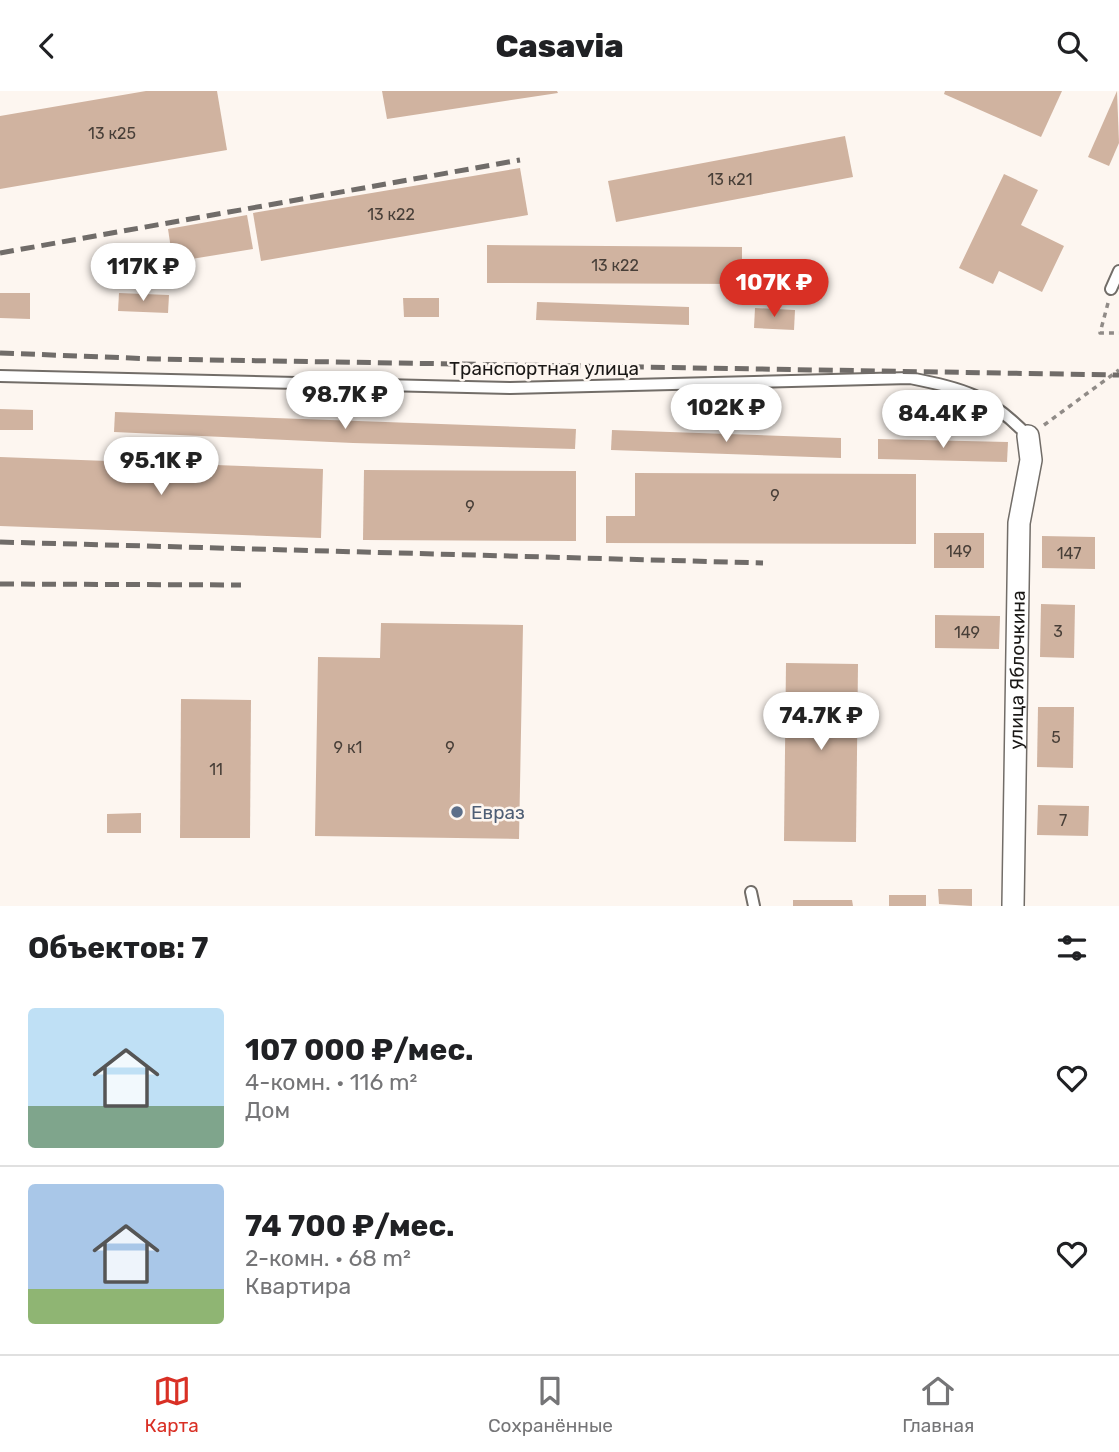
<!DOCTYPE html>
<html lang="ru">
<meta charset="utf-8">
<style>
:root{--surface:#fff;--page:#f2f2f2;--text:#202124;--muted:#757577;--line:#e0e0e0;--accent:#d93025}
body{margin:0;font-family:Rubik,sans-serif;background:var(--page);color:var(--text);height:100vh;display:flex;flex-direction:column;font-size:26px;white-space:nowrap}
*{box-sizing:border-box;margin:0}
p{font-size:23px;color:var(--muted)}
.icon{flex:none;width:38px;height:38px;fill:none;stroke:currentColor;stroke-width:2;stroke-linecap:round;stroke-linejoin:round}
.map{position:relative;height:815px;overflow:hidden}
.details{display:flex;flex-direction:column;background:var(--surface);flex:1}
.details>*{flex:none}
.price{position:absolute;translate:-50% -60px;padding:0 16px;border-radius:24px;background:#fff;color:#222;font-size:23px;line-height:46px;filter:drop-shadow(0 2px 4px #0008)}
.price::after{content:'';position:absolute;left:50%;top:42px;width:21px;height:16px;margin-left:-10px;background:inherit;clip-path:polygon(0 0,100% 0,50% 100%)}
.price.active{background:var(--accent);color:#fff}
ul{padding:0;list-style:none}
li{display:flex;align-items:center;gap:21px;height:175px;padding:0 28px}
li+li{border-top:2px solid var(--line)}
li span{display:grid;place-items:center;flex:none;width:196px;height:140px;border-radius:7px;color:#555}
li>.icon{margin-inline-start:auto}
span .icon{width:84px;height:84px;fill:#fffc;stroke-width:1}
li b{font-size:30px}
h2{display:flex;justify-content:space-between;align-items:center;height:84px;padding:0 28px;font-size:30px}
header{display:flex;justify-content:space-between;align-items:center;height:91px;padding:0 28px;background:var(--surface);font-size:32px;font-weight:800}
.tabs{display:flex;justify-content:space-around;align-items:center;height:98px;border-top:2px solid var(--line);background:var(--surface);font-size:19px;color:var(--muted)}
.tabs a{display:grid;justify-items:center;gap:4px}
.tabs .active{color:var(--accent)}
.map>svg:first-child{display:block}
.building{fill:#d0b3a0}
.lines{fill:none;stroke-linecap:round;stroke-linejoin:round}
.service-casing{stroke:#726d68;stroke-width:14}
.minor-casing{stroke:#726d68;stroke-width:24}
.path{stroke:#908b87;stroke-width:3.5;stroke-dasharray:5 5;stroke-linecap:butt}
.service{stroke:#fff;stroke-width:10}
.minor{stroke:#fff;stroke-width:21}
.rail{stroke:#706c69;stroke-width:5;stroke-dasharray:14 7;stroke-linecap:butt}
.service-dot{fill:#5c6f8a;stroke:#fdf6f0;stroke-width:2.5}
.labels{text-anchor:middle;stroke-width:5;stroke-linejoin:round;paint-order:stroke}
.number-label{font-size:16px;fill:#483f38}
.street-label{font-size:19px;fill:#1a1816;stroke:#fdf6f0}
.service-label{font-size:19px;fill:#4e5e75;stroke:#fdf6f0;text-anchor:start}
</style>
<header><svg class="icon" aria-label="back" viewBox="0 0 24 24"><path d="M15 5l-7 7 7 7"/></svg>Casavia<svg class="icon" aria-label="search" viewBox="0 0 24 24"><circle cx="10" cy="10" r="6"/><path d="M15 15l6 6"/></svg></header>
<div class="map">
<svg width="1119" height="815" viewBox="0 0 1119 815">
<rect width="100%" height="100%" fill="#fdf6f0"/>
<g class="building">
<polygon points="146,0 217,0 227,59 0,98 0,25"/>
<polygon points="382,0 557,0 558,2 387,28"/>
<polygon points="945,0 1062,0 1041,46 944,3"/>
<polygon points="1117,0 1119,52 1109,75 1088,66"/>
<polygon points="845,45 853,86 616,131 608,90"/>
<polygon points="520,77 528,124 261,170 253,122"/>
<polygon points="1004,83 1038,99 1021,134 1064,155 1042,201 999,180 993,193 959,177"/>
<polygon points="247,124 253,158 173,171 168,138"/>
<polygon points="487,154 742,156 742,193 487,192"/>
<polygon points="0,202 30,202 30,228 0,227"/>
<polygon points="119,202 169,204 168,222 118,220"/>
<polygon points="403,207 439,207 439,226 404,226"/>
<polygon points="537,211 689,216 689,234 536,229"/>
<polygon points="755,217 795,219 794,239 754,237"/>
<polygon points="0,318 33,319 33,339 0,339"/>
<polygon points="115,321 576,338 575,358 353,352 114,341"/>
<polygon points="612,339 841,347 841,367 611,359"/>
<polygon points="878,348 1008,351 1007,371 878,368"/>
<polygon points="0,366 323,378 321,447 0,435"/>
<polygon points="364,379 576,380 576,450 363,449"/>
<polygon points="635,382 916,383 916,453 606,452 606,425 635,425"/>
<rect x="934" y="442" width="50" height="35"/>
<polygon points="1042,445 1095,446 1095,478 1042,477"/>
<polygon points="1041,513 1075,514 1074,567 1040,566"/>
<polygon points="935,524 1000,525 999,558 935,557"/>
<polygon points="381,532 523,534 519,748 315,745 318,566 380,567"/>
<polygon points="786,572 858,573 856,751 784,750"/>
<polygon points="181,608 251,609 250,747 180,747"/>
<polygon points="1038,616 1074,616 1073,677 1037,676"/>
<polygon points="1038,714 1089,715 1088,745 1037,744"/>
<polygon points="141,722 141,742 107,742 107,723"/>
<polygon points="938,798 972,798 972,815 939,813"/>
<rect x="889" y="804" width="37" height="11"/>
<polygon points="793,809 852,809 853,815 793,815"/>
</g>
<g class="lines">
<g class="service-casing">
<g id="service">
<polyline points="1111,198 1119,180"/>
<path d="M 0,285 L 510,297 L 910,287 C 964,298 989,304 1028,345"/>
<polyline points="751,801 754,815"/>
</g>
</g>
<g class="minor-casing">
<g id="minor">
<path id="s1" d="M 1013,815 L 1019,432 L 1031,369 L 1028,345"/>
</g>
</g>
<g class="path">
<polyline points="1108,212 1100,242 1119,242"/>
<polyline points="1044,334 1119,279"/>
</g>
<use href="#service" class="service"/>
<use href="#minor" class="minor"/>
<g class="rail">
<polyline points="0,162 520,69"/>
<polyline points="0,262 156,268 1119,284"/>
<polyline points="0,451 763,472"/>
<polyline points="0,493 241,494"/>
</g>
</g>
<circle class="service-dot" cx="457" cy="721" r="7"/>
<g class="labels">
<g class="number-label">
<text x="112" y="48">13 к25</text>
<text x="730" y="94">13 к21</text>
<text x="391" y="129">13 к22</text>
<text x="615" y="180">13 к22</text>
<text x="775" y="410">9</text>
<text x="470" y="421">9</text>
<text x="959" y="466">149</text>
<text x="1069" y="468">147</text>
<text x="1058" y="546">3</text>
<text x="967" y="547">149</text>
<text x="1056" y="652">5</text>
<text x="348" y="662">9 к1</text>
<text x="450" y="662">9</text>
<text x="216" y="684">11</text>
<text x="1063" y="735">7</text>
</g>
<g class="street-label">
<text x="544" y="284">Транспортная улица</text>
<text dy="7" stroke="none"><textPath href="#s1" startOffset="236">улица Яблочкина</textPath></text>
</g>
<g class="service-label">
<text x="471" y="728">Евраз</text>
</g>
</g>
</svg>
<b class="price" style="left:143px;top:212px">117K ₽</b>
<b class="price active" style="left:774px;top:228px">107K ₽</b>
<b class="price" style="left:345px;top:340px">98.7K ₽</b>
<b class="price" style="left:726px;top:353px">102K ₽</b>
<b class="price" style="left:943px;top:359px">84.4K ₽</b>
<b class="price" style="left:161px;top:406px">95.1K ₽</b>
<b class="price" style="left:821px;top:661px">74.7K ₽</b>
</div>
<section class="details">
<h2>Объектов: 7<svg class="icon" aria-label="filters" viewBox="0 0 24 24"><path d="M4 7h16M4 17h16"/><circle cx="9" cy="7" r="2"/><circle cx="15" cy="17" r="2"/></svg></h2>
<ul>
<li><span style="background:linear-gradient(#bfe0f5 70%,#7fa58c 0)"><svg class="icon" aria-label="home" viewBox="0 0 24 24"><path d="M3 11l9-7 9 7M6 9v11h12V9"/></svg></span><div><b>107 000 ₽/мес.</b><p>4-комн. · 116 m²</p><p>Дом</p></div><svg class="icon" aria-label="heart" viewBox="0 0 24 24"><path d="M12 20l-8-8c-3-5 5-10 8-4 3-6 11-1 8 4z"/></svg></li>
<li><span style="background:linear-gradient(#a9c7e8 75%,#8fb573 0)"><svg class="icon" aria-label="home" viewBox="0 0 24 24"><path d="M3 11l9-7 9 7M6 9v11h12V9"/></svg></span><div><b>74 700 ₽/мес.</b><p>2-комн. · 68 m²</p><p>Квартира</p></div><svg class="icon" aria-label="heart" viewBox="0 0 24 24"><path d="M12 20l-8-8c-3-5 5-10 8-4 3-6 11-1 8 4z"/></svg></li>
</ul>
</section>
<nav class="tabs">
<a class="active"><svg class="icon" aria-label="map" viewBox="0 0 24 24"><path d="M3 6l6-2 6 2 6-2v14l-6 2-6-2-6 2zM9 4v14M15 6v14"/></svg>Карта</a>
<a><svg class="icon" aria-label="saved" viewBox="0 0 24 24"><path d="M7 4h10v16l-5-4-5 4z"/></svg>Сохранённые</a>
<a><svg class="icon" aria-label="home" viewBox="0 0 24 24"><path d="M3 11l9-7 9 7M6 9v11h12V9"/></svg>Главная</a>
</nav>
